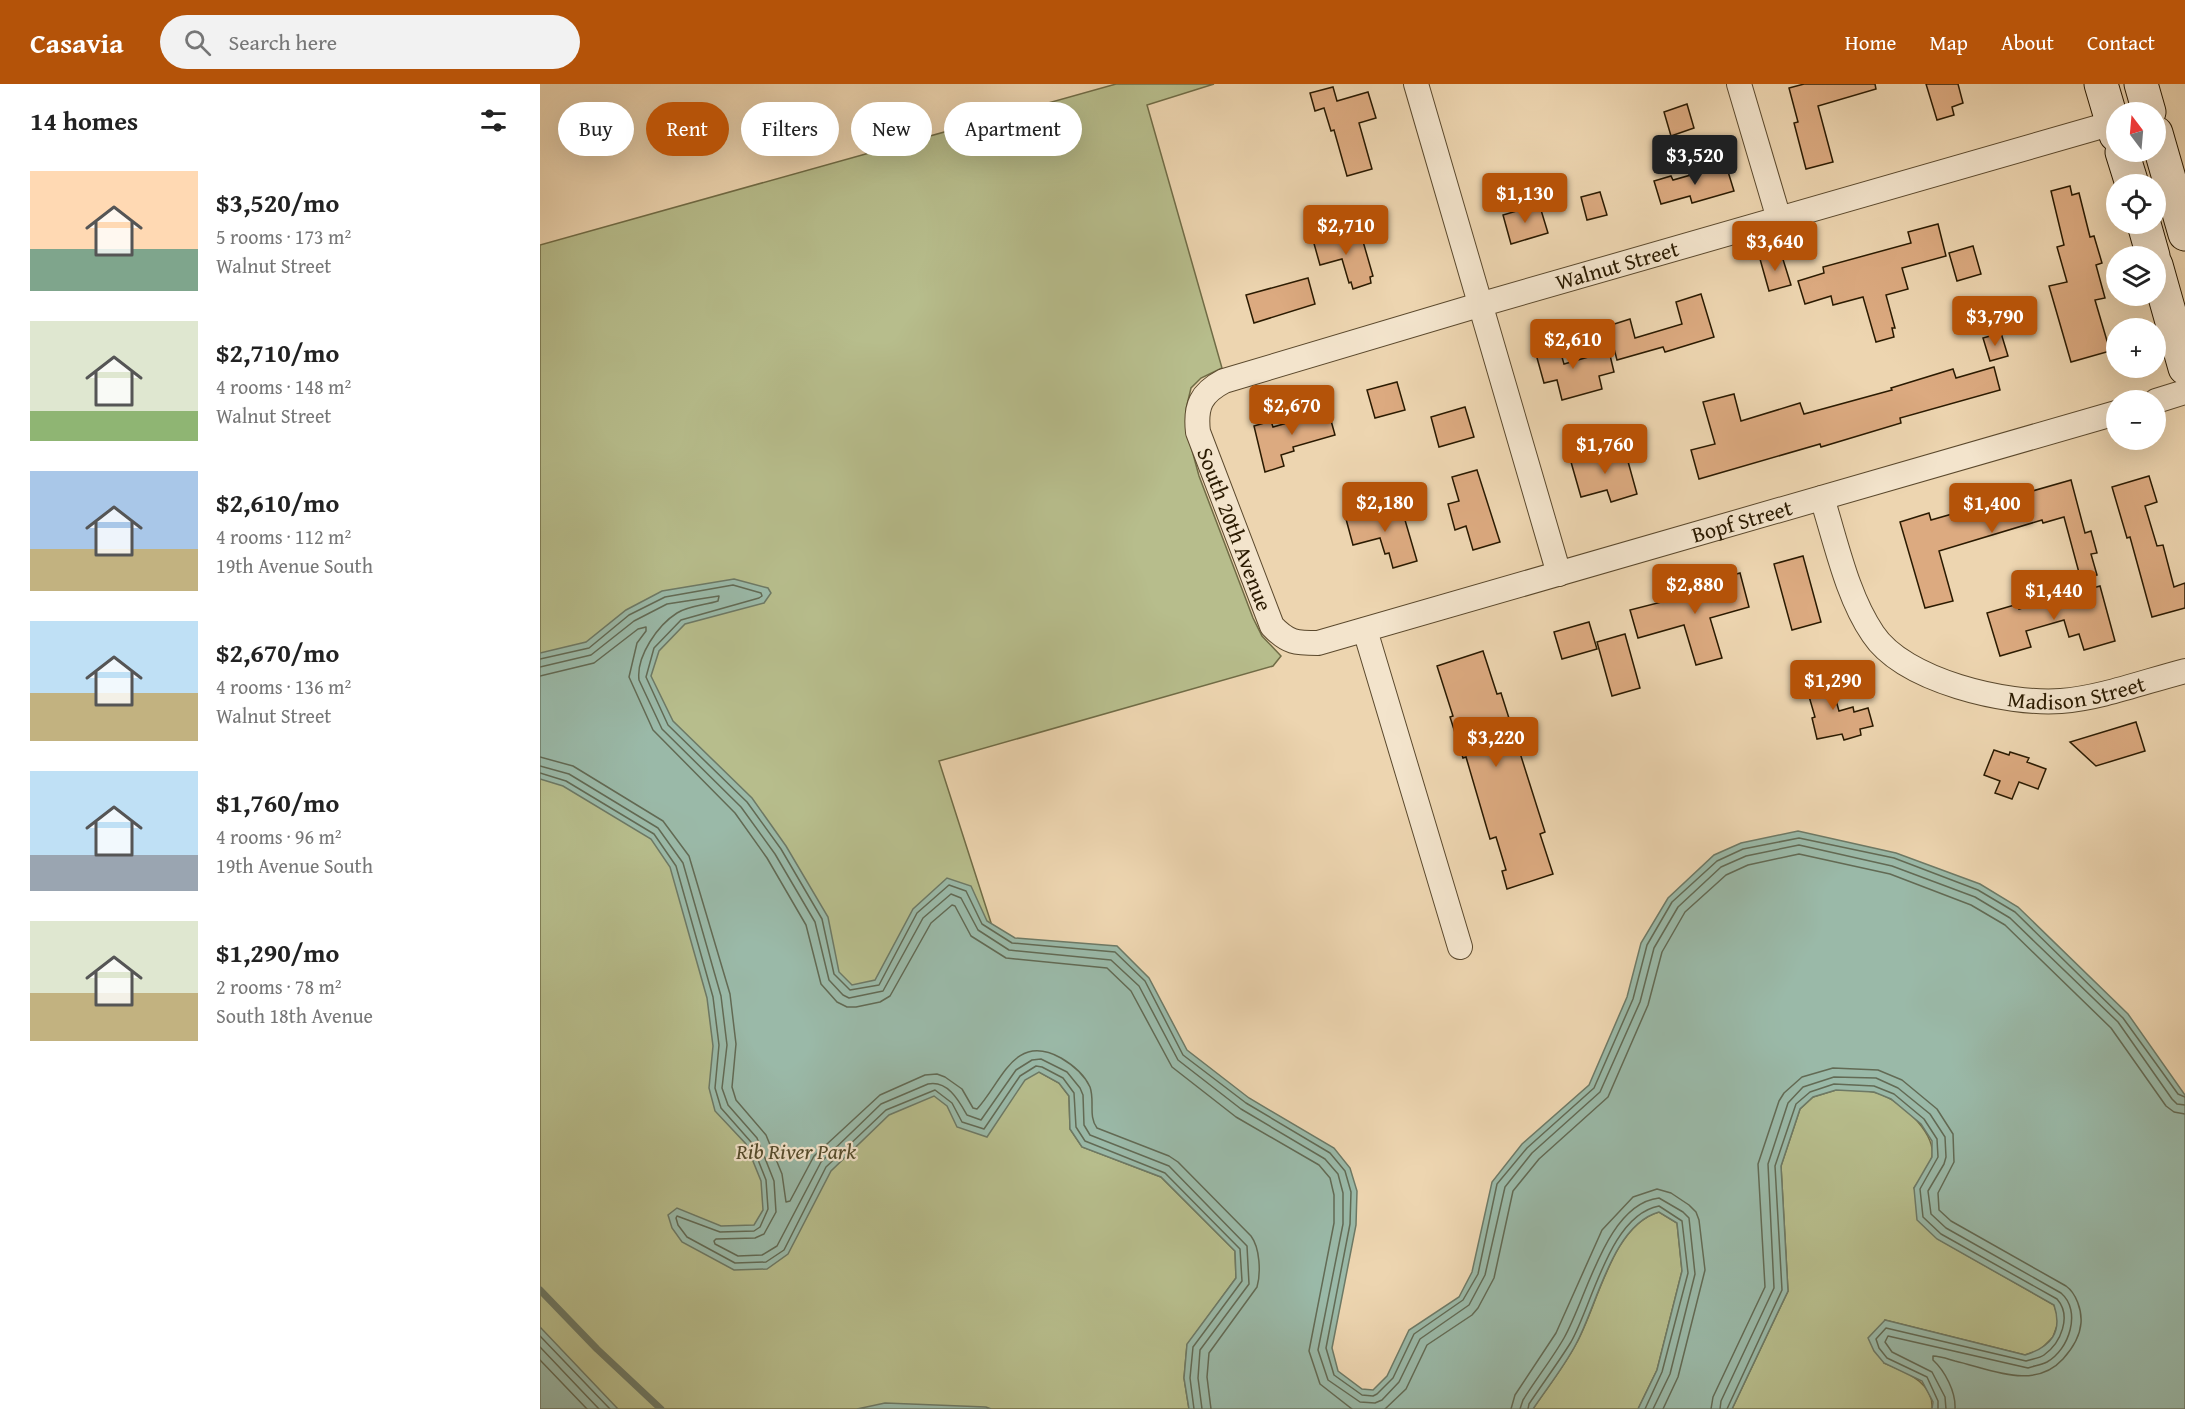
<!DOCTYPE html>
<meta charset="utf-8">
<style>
:root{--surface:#fff;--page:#f2f2f2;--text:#222;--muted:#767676;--accent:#b45309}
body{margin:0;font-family:"Gentium Book Plus",serif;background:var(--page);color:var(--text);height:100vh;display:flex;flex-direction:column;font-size:22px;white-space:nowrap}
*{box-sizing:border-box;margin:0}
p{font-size:20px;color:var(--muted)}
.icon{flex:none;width:33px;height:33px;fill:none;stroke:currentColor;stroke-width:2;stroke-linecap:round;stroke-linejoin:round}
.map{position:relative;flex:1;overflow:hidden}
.side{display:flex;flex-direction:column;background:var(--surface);width:540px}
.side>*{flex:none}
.top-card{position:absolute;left:18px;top:18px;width:570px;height:54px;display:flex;gap:12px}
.needle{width:39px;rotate:344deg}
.tools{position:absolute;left:1566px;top:18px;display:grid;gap:12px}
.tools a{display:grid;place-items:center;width:60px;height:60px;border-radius:50%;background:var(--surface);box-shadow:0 6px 24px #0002;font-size:30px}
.price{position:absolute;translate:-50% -51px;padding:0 14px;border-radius:6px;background:var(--accent);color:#fff;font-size:20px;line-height:39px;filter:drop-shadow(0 2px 3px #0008)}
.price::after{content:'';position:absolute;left:50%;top:36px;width:18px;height:14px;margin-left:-9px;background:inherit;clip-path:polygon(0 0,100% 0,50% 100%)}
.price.current{background:#222;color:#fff}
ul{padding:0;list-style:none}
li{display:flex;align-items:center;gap:18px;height:150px;padding:0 30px}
li span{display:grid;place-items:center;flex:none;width:168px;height:120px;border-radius:0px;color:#555}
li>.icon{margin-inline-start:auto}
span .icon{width:72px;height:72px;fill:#fffc;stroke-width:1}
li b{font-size:26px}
h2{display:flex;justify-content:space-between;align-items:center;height:72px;padding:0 30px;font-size:26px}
.chip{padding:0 21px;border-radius:27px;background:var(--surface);box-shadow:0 6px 24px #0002;font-size:21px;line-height:54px}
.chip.current{background:var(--accent);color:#fff}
header{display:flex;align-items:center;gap:36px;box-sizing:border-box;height:84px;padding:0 30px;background:var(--accent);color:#fff}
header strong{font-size:28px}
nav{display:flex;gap:33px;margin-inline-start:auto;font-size:21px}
.search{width:420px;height:54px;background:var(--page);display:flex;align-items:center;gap:15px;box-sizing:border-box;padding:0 21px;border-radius:33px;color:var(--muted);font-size:22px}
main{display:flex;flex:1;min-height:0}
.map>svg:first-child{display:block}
.green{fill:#b7bd8c;stroke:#706c46;stroke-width:1.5}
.water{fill:#9ab9a8;stroke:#6d7965;stroke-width:1.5}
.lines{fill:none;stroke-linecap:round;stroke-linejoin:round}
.shore{stroke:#626a54;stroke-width:1.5}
.stream{stroke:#6d7965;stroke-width:7}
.building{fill:#dcaa80;stroke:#2a1a01;stroke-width:1.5}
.street-casing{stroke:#5b492d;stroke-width:26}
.secondary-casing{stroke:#2a1a01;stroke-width:35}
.street{stroke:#f3e4cc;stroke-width:24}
.secondary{stroke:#f3e4cc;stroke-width:33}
.labels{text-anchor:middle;stroke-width:4.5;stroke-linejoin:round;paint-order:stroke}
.street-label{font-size:22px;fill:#2a1a01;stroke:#f3e4cc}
.park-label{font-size:22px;font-style:italic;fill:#544b2b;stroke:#f3e4cc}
</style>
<header>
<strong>Casavia</strong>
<div class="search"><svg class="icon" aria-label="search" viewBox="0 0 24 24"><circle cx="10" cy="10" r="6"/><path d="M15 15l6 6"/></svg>Search here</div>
<nav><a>Home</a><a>Map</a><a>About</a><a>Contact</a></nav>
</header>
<main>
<section class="side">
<h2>14 homes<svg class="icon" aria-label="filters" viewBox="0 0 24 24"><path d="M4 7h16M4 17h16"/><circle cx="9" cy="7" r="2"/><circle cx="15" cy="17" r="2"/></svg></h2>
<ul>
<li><span style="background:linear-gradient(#ffd9b3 65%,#7fa58c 0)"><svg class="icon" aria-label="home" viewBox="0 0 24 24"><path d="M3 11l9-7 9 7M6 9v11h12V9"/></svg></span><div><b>$3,520/mo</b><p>5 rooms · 173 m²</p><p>Walnut Street</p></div></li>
<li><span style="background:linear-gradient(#dfe7d0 75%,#8fb573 0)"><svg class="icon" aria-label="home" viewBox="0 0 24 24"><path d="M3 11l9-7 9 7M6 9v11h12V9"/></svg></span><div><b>$2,710/mo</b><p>4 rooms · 148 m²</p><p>Walnut Street</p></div></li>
<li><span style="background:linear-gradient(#a9c7e8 65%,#c2b280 0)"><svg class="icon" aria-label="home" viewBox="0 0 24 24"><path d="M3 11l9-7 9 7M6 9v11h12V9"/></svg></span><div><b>$2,610/mo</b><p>4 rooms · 112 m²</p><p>19th Avenue South</p></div></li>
<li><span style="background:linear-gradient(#bfe0f5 60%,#c2b280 0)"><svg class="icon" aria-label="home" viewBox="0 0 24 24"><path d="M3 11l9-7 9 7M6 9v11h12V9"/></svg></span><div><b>$2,670/mo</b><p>4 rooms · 136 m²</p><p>Walnut Street</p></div></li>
<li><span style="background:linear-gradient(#bfe0f5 70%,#9aa5b1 0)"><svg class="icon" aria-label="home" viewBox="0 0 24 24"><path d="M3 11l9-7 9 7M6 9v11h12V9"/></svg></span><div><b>$1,760/mo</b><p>4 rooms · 96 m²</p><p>19th Avenue South</p></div></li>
<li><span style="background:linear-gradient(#dfe7d0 60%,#c2b280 0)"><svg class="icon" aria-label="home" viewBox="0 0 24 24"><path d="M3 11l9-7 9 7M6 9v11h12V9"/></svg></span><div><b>$1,290/mo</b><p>2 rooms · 78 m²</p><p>South 18th Avenue</p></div></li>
</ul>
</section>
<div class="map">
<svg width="1645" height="1325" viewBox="0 0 1645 1325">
<rect width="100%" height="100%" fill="#edd5b0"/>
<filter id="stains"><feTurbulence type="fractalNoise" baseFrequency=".00333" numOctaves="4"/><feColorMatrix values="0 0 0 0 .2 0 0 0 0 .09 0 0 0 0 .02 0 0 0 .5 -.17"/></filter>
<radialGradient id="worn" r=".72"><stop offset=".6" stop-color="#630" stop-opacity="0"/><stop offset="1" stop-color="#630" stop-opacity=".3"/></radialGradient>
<g class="green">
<polygon points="576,0 674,0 607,21 682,284 661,294 651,304 646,325 647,348 659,392 713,534 722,552 741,572 733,582 399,677 499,988 519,999 529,1012 530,1045 542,1063 621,1093 695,1167 696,1194 647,1261 644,1294 649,1325 0,1325 0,161"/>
<path d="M 1296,1006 C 1308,1007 1321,1005 1333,1008 C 1356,1012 1396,1047 1392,1072 C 1391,1082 1380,1095 1374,1104 L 1398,1155 L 1514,1221 L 1519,1236 L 1513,1253 L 1500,1266 L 1485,1271 L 1345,1236 L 1344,1279 C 1364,1288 1394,1297 1392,1325 L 1192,1325 L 1248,1207 L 1241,1082 L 1260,1025 L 1273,1013 Z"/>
<path d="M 1119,1128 L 1137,1139 L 1142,1187 L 1117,1286 L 1098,1325 L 993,1325 C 1007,1304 1024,1283 1036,1260 C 1058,1221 1072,1141 1119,1128 Z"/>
</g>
<g class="water">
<path d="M 194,495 L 228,504 L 231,509 L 224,519 L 145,540 L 119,567 L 111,592 L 133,637 L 212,714 L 246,762 L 288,833 L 299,888 L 312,901 L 335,896 L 373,825 L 407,794 L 431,802 L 447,837 L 475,854 L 577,862 L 609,894 L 647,966 L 709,1014 L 794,1064 L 810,1084 L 817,1107 L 816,1141 L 792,1264 L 798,1287 L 822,1305 L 833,1306 L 847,1292 L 869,1246 L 919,1213 L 932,1188 L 952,1098 L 982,1060 L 1049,1001 L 1087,913 L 1101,859 L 1128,814 L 1174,771 L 1201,759 L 1258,747 L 1356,769 L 1440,800 L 1478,823 L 1588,930 L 1645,1011 L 1645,1325 L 1392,1325 L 1393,1318 L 1382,1297 L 1344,1279 L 1334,1267 L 1328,1254 L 1345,1236 L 1485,1271 C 1511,1263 1523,1248 1514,1221 L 1397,1155 L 1377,1136 L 1374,1104 L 1392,1073 L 1392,1057 L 1381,1040 L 1351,1015 L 1334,1008 L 1296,1006 L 1273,1013 L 1260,1025 L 1241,1082 L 1248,1207 L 1192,1325 L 1098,1325 L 1117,1286 L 1142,1187 L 1137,1139 L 1119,1128 C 1072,1141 1057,1222 1036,1260 C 1024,1283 1007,1304 993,1325 L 649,1325 L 644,1294 L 647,1260 L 696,1194 L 695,1167 L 621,1093 L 542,1063 L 530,1045 L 529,1012 L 519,999 L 499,988 L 485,996 L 447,1053 L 417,1043 L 407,1022 L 394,1012 L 349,1031 L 291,1087 L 248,1170 L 227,1185 L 194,1186 L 142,1158 L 132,1144 L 128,1131 L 137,1124 L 181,1142 L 214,1141 L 223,1126 L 221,1097 L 206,1060 L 175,1027 L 169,1004 L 173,962 L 167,914 L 130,783 L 111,755 L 23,702 L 0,695 L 0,569 L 46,558 L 86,526 L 122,507 Z"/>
<polygon points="0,1243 78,1325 0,1325"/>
<polygon points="345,1319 446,1323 451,1325 317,1325"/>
</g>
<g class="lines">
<g class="shore">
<polyline points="0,575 49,564 89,531 125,513 193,501 221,509 222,512 219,514 141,536 114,564 106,593 128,641 207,718 241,765 282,835 294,890 310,906 339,901 377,829 409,801 426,807 442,840 472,859 575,868 605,897 643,971 706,1019 790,1069 805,1087 811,1108 810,1140 786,1264 794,1291 822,1311 833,1312 837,1310 853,1294 874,1250 923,1216 938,1190 957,1100 987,1064 1054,1004 1093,915 1107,861 1132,818 1177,777 1203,765 1259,754 1354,774 1438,806 1475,828 1583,934 1638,1010 1645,1013"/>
<path d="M 0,583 L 51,571 L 94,537 L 127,520 L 179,512 L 178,517 C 166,521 148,522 137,529 C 118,541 96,572 99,596 L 122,645 L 201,723 L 235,770 L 275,838 L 289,896 L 303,911 L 309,914 L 343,907 L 383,834 L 411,810 L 421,814 L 438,846 L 469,866 L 571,876 L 599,902 L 638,976 L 701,1025 L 785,1075 L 798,1090 L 803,1109 L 803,1140 L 778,1266 L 788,1296 L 820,1318 L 835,1319 L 842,1316 L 859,1298 L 880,1255 L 929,1221 L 945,1191 L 965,1103 L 992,1069 L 1060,1008 L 1100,918 L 1114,864 L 1138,823 L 1181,783 L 1206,772 L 1259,761 L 1352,782 L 1435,813 L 1470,834 L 1578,938 L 1632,1015 L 1637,1020 L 1645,1021"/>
<polyline points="0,592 54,579 98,545 106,543 106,547 97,559 89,593 113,646 195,729 227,774 266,841 281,900 297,918 307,923 316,923 340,918 350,912 391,839 412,821 415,822 431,852 466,874 567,884 591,907 632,983 696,1033 779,1081 790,1094 794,1111 794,1139 769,1267 780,1300 812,1325"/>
<path d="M 0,673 L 33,682 L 123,737 L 149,772 L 190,910 L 196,960 L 192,1003 L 196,1016 L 226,1051 L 242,1090 L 246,1118 L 250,1117 L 274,1072 L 340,1011 L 385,991 L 397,990 L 405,993 L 422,1005 L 433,1024 L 437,1025 C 462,998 474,948 521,974 C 533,981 544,990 550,1003 C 555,1017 548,1032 557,1044 L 629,1072 L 638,1078 L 711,1152 C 720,1164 721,1189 717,1203 L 669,1269 L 667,1293 L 671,1325"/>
<path d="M 0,682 L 29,690 L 118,744 L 143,779 L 181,912 L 187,961 L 182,1004 L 188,1021 L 217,1054 L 234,1097 L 236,1128 L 224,1150 L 215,1154 L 176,1155 L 174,1157 L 175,1160 L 198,1172 L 222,1171 L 237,1162 L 281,1078 L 341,1020 L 388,1000 C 408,996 419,1017 427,1031 L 441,1036 L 476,986 L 492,976 L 501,975 L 527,988 L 540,1004 L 543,1011 L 544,1041 L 550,1051 L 629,1082 L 707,1162 L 709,1200 L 660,1266 L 658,1294 L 662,1325"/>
<polyline points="0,689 26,697 114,750 136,782 173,913 179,961 175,1004 181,1024 211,1058 226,1096 228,1125 220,1143 214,1147 180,1148 137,1132 136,1134 138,1141 147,1153 195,1179 226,1178 244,1166 286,1083 346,1026 395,1006 412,1019 422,1038 444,1045 480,992 496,982 502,983 523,994 534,1009 536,1043 545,1057 625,1089 700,1165 702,1197 653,1263 650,1294 654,1325"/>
<polyline points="0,1252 70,1325"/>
<polyline points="0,1263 59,1325"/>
<polyline points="0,1276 47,1325"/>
<polyline points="845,1325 866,1305 887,1261 932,1231 938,1224 954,1194 973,1107 999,1075 1068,1013 1108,921 1122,868 1145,828 1186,791 1208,781 1259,770 1350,790 1431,821 1465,841 1571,944 1626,1022 1634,1028 1645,1030"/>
<polyline points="971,1325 975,1311 1016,1249 1062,1146 1093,1113 1117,1105 1131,1109 1149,1121 1156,1128 1159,1136 1165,1186 1138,1293 1123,1325"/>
<path d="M 980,1325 L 983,1316 C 996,1295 1012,1275 1024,1254 C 1047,1214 1066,1120 1119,1114 L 1143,1128 L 1149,1134 L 1155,1190 L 1130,1290 L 1113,1325"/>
<path d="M 988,1325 L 989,1320 C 1003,1299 1018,1279 1031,1258 C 1053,1219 1070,1131 1119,1122 L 1142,1137 L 1148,1189 L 1122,1288 L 1105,1325"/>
<path d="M 1171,1325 L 1173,1313 L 1225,1203 L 1218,1080 L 1239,1017 L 1244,1009 L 1262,993 L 1293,984 L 1338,986 L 1362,996 L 1397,1025 L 1413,1050 L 1414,1078 L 1398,1109 L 1399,1126 L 1411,1137 L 1526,1202 C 1536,1209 1542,1226 1541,1239 C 1540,1252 1532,1265 1523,1275 C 1494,1307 1450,1285 1415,1277 C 1408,1275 1400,1272 1393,1272 L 1393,1276 C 1405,1287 1416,1308 1415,1325"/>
<path d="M 1180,1325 L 1181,1317 L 1234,1204 L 1228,1080 L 1248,1019 L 1263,1003 L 1294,993 L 1336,994 L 1358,1004 L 1390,1030 L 1405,1053 L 1406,1073 L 1404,1080 L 1388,1107 L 1391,1130 L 1406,1144 L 1521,1209 C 1542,1227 1529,1266 1507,1278 C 1501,1281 1494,1282 1488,1284 L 1348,1252 L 1345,1258 L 1352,1268 L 1392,1288 L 1405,1313 L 1406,1325"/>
<path d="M 1187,1325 L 1242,1206 L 1235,1082 L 1256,1020 L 1270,1008 L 1294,1000 L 1334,1002 L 1354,1010 L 1384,1035 L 1397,1055 L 1398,1073 L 1380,1105 L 1383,1133 L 1401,1150 L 1517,1215 C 1532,1232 1521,1259 1504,1271 C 1500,1274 1492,1275 1486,1277 L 1346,1244 L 1336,1255 L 1339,1264 L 1347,1274 L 1387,1293 L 1398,1317 L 1398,1325"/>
</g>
<polyline class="stream" points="0,1206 57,1265 121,1325"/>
</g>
<g class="building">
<polygon points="1264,0 1335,0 1336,5 1278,22 1293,78 1266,85 1254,39 1258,38 1249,4"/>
<polygon points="1386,0 1418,0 1423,19 1412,23 1414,31 1397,36"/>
<polygon points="793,3 797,17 828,8 836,34 819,39 832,85 807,92 794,46 791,47 784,24 775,27 770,9"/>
<polygon points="1147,20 1154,44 1131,52 1124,28"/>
<polygon points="1186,81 1194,107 1152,119 1150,112 1121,120 1114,97 1131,92 1133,96"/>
<polygon points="1530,102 1532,111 1539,109 1550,153 1554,152 1562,179 1556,181 1565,214 1555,216 1570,267 1531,278 1509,202 1527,198 1517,163 1524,161 1511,107"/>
<polygon points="1060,108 1067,131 1047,136 1041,113"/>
<polygon points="997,121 998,127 1001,126 1008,149 971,160 963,131"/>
<polygon points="1398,140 1406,172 1362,184 1368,205 1346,211 1355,244 1352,244 1354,253 1336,258 1323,213 1293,221 1291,212 1265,220 1258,197 1284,189 1283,183 1371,159 1368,148"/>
<polygon points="820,147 833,192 830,193 831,199 813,205 811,198 809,199 802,175 780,181 773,156 792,150 793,155"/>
<polygon points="1433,162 1441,190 1417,197 1409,169"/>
<polygon points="1241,169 1251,201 1229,207 1220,175"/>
<polygon points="768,194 775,220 714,239 706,211"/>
<polygon points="1161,210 1174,253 1125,268 1123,263 1077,276 1068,242 1090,235 1095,254 1142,240 1136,218"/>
<polygon points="1461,249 1468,272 1450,277 1443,254"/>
<polygon points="1017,256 1024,280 1069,267 1074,288 1059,292 1062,305 1022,316 1017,296 1004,299 994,263"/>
<polygon points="1454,283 1460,306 1360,334 1361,339 1281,363 1280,360 1159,395 1151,366 1175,360 1163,318 1194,310 1201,337 1260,319 1264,330 1352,306 1351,304 1413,285 1416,294"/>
<polygon points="857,298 865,326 835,334 827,306"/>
<polygon points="787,322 795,351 753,363 754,367 741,371 744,382 725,388 714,342 731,337 733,343 768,333 767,327"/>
<polygon points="925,323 934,353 899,363 891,333"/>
<polygon points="1084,363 1097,410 1071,418 1067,406 1041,413 1031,378"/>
<polygon points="937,386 960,458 933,466 926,442 915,446 908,420 919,417 912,393"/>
<polygon points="1609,392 1617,418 1605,422 1617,462 1623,461 1634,503 1645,499 1645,524 1612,533 1590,453 1587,454 1572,403"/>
<polygon points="1531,396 1545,449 1551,447 1557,469 1551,470 1557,491 1541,496 1524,433 1503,439 1502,436 1399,467 1413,517 1385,524 1360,438 1389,429 1391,436"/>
<polygon points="860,419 877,477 853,484 849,469 845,470 840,454 813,461 806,435"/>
<polygon points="1263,472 1281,538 1252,546 1234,480"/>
<polygon points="1200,489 1209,523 1170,534 1182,574 1156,581 1144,541 1098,554 1090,526 1153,510 1153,508 1171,503 1169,498"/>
<polygon points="1560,502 1575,557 1544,566 1539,550 1529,553 1524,536 1486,547 1491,563 1460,572 1447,529 1478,520 1479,525"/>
<polygon points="1049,538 1057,565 1022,575 1014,548"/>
<polygon points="1085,550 1100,604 1072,612 1057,558"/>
<polygon points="943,567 957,610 961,609 1005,748 1000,750 1013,790 967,805 962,787 966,786 956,753 950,755 926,673 923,674 910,633 913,632 897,582"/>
<polygon points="1288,588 1299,627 1313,623 1314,628 1328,624 1333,642 1320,645 1321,651 1304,656 1302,650 1277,655 1272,634 1275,633 1264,595"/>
<polygon points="1596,638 1605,667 1556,682 1530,658"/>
<polygon points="1454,666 1469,671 1470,668 1489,674 1487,678 1506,685 1498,705 1479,698 1472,715 1455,709 1460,697 1444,691"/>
</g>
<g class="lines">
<g class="street-casing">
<g id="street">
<polyline points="876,0 1019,490"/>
<polyline points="1199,0 1239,135"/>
<path id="s1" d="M 1573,39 L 939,221 L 684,297 C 661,309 655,322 658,348 L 732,542 C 748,559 756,559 778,559 L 1576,329"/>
<polyline points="1616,317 1645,308"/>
<path id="s2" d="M 1282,414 C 1296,458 1307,512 1333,550 C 1364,597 1467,621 1521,617 C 1561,614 1606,597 1645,587"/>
<polyline points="825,546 920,863"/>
</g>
</g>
<g class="secondary-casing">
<g id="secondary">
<polyline points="1561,0 1576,51"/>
<polyline points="1601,0 1609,28"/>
<polyline points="1616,49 1645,150"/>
<polyline points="1582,68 1592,100"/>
<polyline points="1604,140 1613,172"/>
<polyline points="1616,181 1645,284"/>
</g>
</g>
<use href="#street" class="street"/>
<use href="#secondary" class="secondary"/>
</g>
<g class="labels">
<g class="street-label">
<text transform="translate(1077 181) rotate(-16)" y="8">Walnut Street</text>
<text dy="8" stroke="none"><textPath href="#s1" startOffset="1688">Bopf Street</textPath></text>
<text dy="8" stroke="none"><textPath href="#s1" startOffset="1092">South 20th Avenue</textPath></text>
<text dy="8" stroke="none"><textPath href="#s2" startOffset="368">Madison Street</textPath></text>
</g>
<g class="park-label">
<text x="256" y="1075">Rib River Park</text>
</g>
</g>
<rect width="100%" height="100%" filter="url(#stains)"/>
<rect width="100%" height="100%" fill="url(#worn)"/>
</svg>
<div class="tools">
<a><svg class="needle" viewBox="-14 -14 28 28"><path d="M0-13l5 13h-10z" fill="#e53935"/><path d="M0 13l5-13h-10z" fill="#767676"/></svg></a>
<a><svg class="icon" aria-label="locate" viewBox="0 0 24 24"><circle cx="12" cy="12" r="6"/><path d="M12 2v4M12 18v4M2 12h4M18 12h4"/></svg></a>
<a><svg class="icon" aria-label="layers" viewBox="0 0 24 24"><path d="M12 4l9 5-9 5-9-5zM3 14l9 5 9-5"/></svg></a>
<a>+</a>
<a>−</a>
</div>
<b class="price current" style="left:1155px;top:102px">$3,520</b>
<b class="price" style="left:985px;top:140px">$1,130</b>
<b class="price" style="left:806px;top:172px">$2,710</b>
<b class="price" style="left:1235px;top:188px">$3,640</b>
<b class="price" style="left:1455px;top:263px">$3,790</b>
<b class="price" style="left:1033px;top:286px">$2,610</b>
<b class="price" style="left:752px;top:352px">$2,670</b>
<b class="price" style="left:1065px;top:391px">$1,760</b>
<b class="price" style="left:845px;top:449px">$2,180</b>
<b class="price" style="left:1452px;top:450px">$1,400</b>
<b class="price" style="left:1155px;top:531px">$2,880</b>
<b class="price" style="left:1514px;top:537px">$1,440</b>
<b class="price" style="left:1293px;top:627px">$1,290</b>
<b class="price" style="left:956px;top:684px">$3,220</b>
<div class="top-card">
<a class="chip">Buy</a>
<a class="chip current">Rent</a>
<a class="chip">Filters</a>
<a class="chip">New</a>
<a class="chip">Apartment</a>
</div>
</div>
</main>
